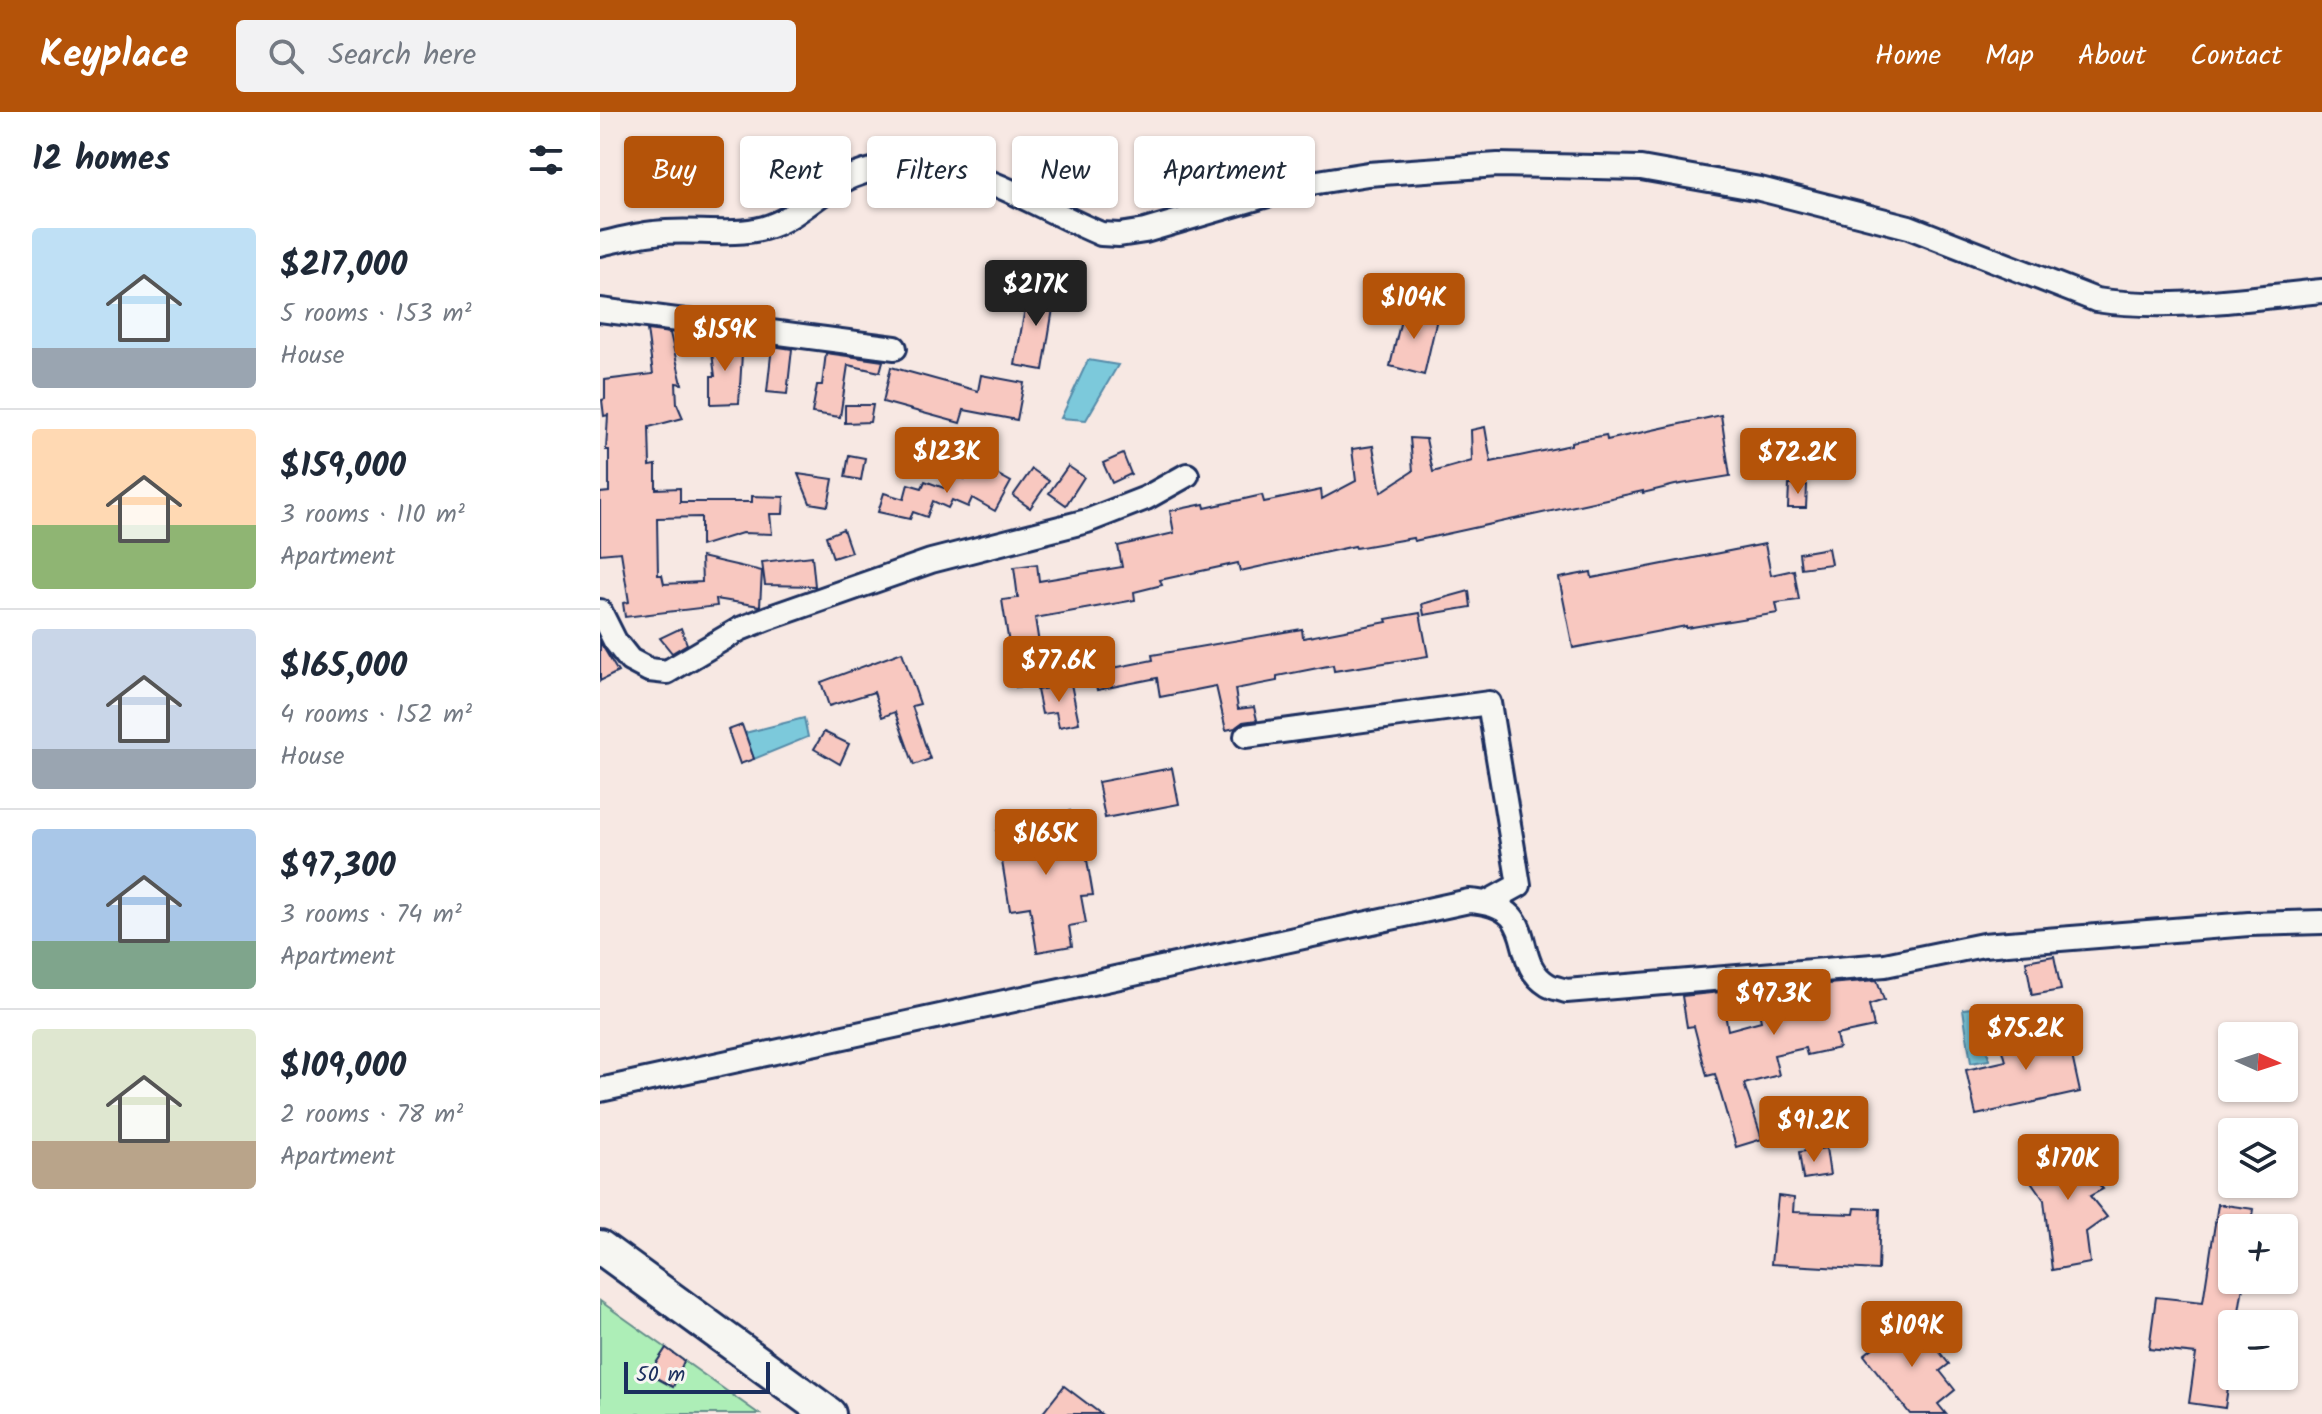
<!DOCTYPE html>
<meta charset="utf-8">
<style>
:root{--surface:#fff;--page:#f2f2f3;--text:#1f2937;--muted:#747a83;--line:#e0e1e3;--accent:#b45309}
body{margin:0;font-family:Kalam,sans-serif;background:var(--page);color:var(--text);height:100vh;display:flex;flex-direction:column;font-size:30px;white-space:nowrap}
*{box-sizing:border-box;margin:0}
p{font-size:26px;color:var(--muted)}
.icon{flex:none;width:44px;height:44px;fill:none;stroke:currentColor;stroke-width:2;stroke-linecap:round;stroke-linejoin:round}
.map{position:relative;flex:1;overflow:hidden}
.side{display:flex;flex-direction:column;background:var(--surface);width:600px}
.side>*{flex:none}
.hud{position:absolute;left:24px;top:24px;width:760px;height:72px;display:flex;gap:16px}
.needle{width:52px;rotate:93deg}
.fabs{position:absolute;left:1618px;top:910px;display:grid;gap:16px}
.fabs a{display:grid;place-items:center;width:80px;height:80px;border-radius:8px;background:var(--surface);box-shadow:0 2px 6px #0004;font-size:40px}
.scale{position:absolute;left:24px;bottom:20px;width:146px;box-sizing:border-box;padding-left:8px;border:4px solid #1b2f5e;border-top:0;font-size:22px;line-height:28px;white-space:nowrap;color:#1b2f5e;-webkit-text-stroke:6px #f6f6f2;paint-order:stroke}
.price{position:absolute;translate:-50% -68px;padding:0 18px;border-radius:8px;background:var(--accent);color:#fff;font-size:26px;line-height:52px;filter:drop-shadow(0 2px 4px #0008)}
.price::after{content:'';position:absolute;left:50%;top:48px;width:24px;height:18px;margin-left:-12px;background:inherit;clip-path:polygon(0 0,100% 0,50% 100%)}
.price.active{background:#222;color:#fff}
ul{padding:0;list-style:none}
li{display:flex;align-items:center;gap:24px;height:200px;padding:0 32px}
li+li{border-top:2px solid var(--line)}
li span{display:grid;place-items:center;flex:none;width:224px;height:160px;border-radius:8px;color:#555}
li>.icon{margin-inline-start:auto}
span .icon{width:96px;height:96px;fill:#fffc;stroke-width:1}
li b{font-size:34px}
h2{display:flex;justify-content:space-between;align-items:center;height:96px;padding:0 32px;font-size:34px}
.tag{padding:0 28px;border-radius:8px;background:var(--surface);box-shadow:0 2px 6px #0004;font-size:28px;line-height:72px}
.tag.active{background:var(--accent);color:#fff}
header{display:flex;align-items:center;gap:48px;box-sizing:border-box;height:112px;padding:0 40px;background:var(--accent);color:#fff}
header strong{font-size:38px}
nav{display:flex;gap:44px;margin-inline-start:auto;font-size:28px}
.search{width:560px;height:72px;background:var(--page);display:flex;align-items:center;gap:20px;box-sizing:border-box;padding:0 28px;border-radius:8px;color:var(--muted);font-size:30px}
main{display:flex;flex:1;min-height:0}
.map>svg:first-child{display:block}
.green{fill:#adeeb7;stroke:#648e8a;stroke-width:2}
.water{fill:#7cc9db;stroke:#558ba9;stroke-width:2}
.building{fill:#f8c8c0;stroke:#1b2f5e;stroke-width:2}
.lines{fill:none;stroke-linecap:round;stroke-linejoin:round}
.street-casing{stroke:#1b2f5e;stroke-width:28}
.secondary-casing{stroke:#1b2f5e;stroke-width:38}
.street{stroke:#f6f6f2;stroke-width:22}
.secondary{stroke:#f6f6f2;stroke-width:32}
</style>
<header>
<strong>Keyplace</strong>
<div class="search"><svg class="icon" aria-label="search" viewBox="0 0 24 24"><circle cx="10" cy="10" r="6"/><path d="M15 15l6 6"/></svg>Search here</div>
<nav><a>Home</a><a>Map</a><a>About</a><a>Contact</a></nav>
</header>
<main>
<section class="side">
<h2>12 homes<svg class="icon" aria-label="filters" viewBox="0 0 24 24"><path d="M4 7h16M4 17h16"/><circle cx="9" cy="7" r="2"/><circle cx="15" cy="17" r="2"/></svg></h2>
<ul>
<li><span style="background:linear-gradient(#bfe0f5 75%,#9aa5b1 0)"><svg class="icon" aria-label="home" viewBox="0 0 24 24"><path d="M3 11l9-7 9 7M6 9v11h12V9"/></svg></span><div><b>$217,000</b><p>5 rooms · 153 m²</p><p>House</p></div></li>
<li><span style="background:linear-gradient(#ffd9b3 60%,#8fb573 0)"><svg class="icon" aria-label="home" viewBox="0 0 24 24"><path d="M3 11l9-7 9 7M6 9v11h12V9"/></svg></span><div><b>$159,000</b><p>3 rooms · 110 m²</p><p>Apartment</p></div></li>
<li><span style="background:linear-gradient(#c9d6e8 75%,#9aa5b1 0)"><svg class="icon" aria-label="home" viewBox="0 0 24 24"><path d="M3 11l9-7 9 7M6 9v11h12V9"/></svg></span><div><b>$165,000</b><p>4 rooms · 152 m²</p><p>House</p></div></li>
<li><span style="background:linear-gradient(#a9c7e8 70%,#7fa58c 0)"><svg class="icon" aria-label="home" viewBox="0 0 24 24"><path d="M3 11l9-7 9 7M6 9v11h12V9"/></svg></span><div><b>$97,300</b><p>3 rooms · 74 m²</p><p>Apartment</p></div></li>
<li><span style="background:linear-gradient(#dfe7d0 70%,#b9a48a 0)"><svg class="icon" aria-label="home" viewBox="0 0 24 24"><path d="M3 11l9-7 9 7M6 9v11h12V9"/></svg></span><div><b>$109,000</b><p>2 rooms · 78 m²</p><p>Apartment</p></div></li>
</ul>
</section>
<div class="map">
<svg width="1722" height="1302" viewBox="0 0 1722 1302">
<rect width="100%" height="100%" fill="#f7e8e3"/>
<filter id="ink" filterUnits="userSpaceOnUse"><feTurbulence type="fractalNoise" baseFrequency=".0125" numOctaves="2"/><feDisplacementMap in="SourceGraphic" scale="16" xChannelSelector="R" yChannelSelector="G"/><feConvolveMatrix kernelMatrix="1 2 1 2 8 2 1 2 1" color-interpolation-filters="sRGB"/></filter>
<g filter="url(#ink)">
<polygon class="green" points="0,1189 159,1302 0,1302"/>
<g class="water">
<polygon points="488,248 518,253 486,308 461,306"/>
<polygon points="204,606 208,625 154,647 145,621"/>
<polygon points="1381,895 1389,948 1371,951 1363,897"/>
</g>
<g class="building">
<polygon points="429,174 456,178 443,258 415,253"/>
<polygon points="804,195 838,202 824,263 790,254"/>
<polygon points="47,218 70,221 82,272 76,271 77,292 83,306 49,315 50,354 56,353 56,377 80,376 80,390 152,390 152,384 184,385 183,402 170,402 172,422 142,421 101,434 101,405 57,406 58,463 62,463 64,472 102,470 101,445 162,459 160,494 116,487 117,494 25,505 23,491 29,490 21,440 0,442 0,381 9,380 9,338 6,338 8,303 4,304 2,288 5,287 5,268 53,262"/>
<polygon points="110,226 133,229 134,242 142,242 139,291 111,292 111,264 115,264"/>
<polygon points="172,234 192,237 187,282 167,280"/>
<polygon points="226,241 283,249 280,260 248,253 240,305 212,301 217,273 222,273"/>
<polygon points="291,255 378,279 381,263 424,271 417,308 364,298 360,311 283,290"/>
<polygon points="245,293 273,293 270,310 245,311"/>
<polygon points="1121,303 1130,364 1075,373 1043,381 1043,379 814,429 813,426 756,436 755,434 640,459 638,451 560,468 562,473 534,480 535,488 435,506 445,570 416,575 402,488 418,486 414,455 437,452 439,469 522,455 518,434 574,421 570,399 604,392 605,396 662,383 664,390 721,378 722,387 756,369 752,337 773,334 781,380 813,359 810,326 826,327 833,360 872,349 871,318 885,315 891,350 971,333 971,330 1006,323 1007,328"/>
<polygon points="523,342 531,362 512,371 503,351"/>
<polygon points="249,343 265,346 261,368 245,365"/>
<polygon points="468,354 484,365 466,393 449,381"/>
<polygon points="432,357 449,369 430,396 413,384"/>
<polygon points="369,359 388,369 393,360 411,370 395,399 372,386 368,395 352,388 348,396 333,389 327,405 313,400 310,407 278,400 284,381 304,387 308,372 322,376 325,369 344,376 352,361 365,367"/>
<polygon points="198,362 233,367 228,394 210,391"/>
<polygon points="1189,373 1207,373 1206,396 1188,396"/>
<polygon points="243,417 251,440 233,446 226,424"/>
<polygon points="1165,432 1171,463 1194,458 1199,488 1176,491 1178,501 1086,516 1086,514 973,536 959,466 991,460 992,466"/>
<polygon points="1228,436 1231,452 1201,456 1199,441"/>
<polygon points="212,444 215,474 165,473 162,450"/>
<polygon points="869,479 871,495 824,503 822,492"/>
<polygon points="820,501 828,544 734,559 733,553 677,564 677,569 635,577 638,597 654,595 657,608 643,610 635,616 626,618 616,574 560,585 557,566 497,578 493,560 553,548 552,543 702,517 703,526 787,510 786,507"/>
<polygon points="81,516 87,532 72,541 60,526"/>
<polygon points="0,530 18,560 0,569"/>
<polygon points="302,540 320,592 312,594 330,647 314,653 295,600 282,605 274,580 229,594 221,570"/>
<polygon points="471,572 479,611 459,615 456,600 442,602 437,578"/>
<polygon points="142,613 154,647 140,652 128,618"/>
<polygon points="224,620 249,632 240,652 214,637"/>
<polygon points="572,656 579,692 505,706 498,670"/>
<polygon points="470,699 478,744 486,742 493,783 481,784 486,811 469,814 472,834 437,840 430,795 410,798 397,719 432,713 431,706"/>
<polygon points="1454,844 1461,878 1432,883 1426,849"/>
<polygon points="1277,868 1284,888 1269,893 1274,915 1236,923 1239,936 1207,943 1205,936 1174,943 1179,963 1144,972 1162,1027 1136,1035 1115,962 1107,964 1094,914 1087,915 1082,884 1121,880 1128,918 1161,909 1154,878"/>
<polygon points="1465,912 1480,980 1376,1003 1366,958 1406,949 1400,928"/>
<polygon points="1485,1024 1491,1063 1503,1077 1490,1084 1507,1105 1486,1120 1490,1151 1452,1158 1444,1088 1425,1061 1463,1033 1461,1028"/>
<polygon points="1226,1036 1230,1063 1203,1067 1199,1040"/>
<polygon points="1178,1084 1194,1086 1193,1100 1254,1102 1255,1096 1280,1097 1278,1158 1171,1152"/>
<polygon points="1618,1092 1654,1097 1651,1116 1632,1116 1632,1168 1644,1168 1637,1212 1632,1212 1632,1248 1625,1296 1589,1291 1596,1242 1549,1237 1556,1185 1603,1190"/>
<polygon points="1312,1205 1349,1252 1340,1259 1355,1278 1338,1292 1346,1302 1310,1302 1264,1243"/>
<polygon points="66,1236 84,1249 73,1275 49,1262"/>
<polygon points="464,1274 501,1302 442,1302"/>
</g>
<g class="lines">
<g class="street-casing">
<g id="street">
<path d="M 0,132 C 18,128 36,123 54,121 C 88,116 132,125 164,116 C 198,107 220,77 253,64 C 345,28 419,88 501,122 L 519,123 L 545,119 L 705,72 L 768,62 L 898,53 L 1041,56 L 1160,77 L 1309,115 L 1496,188 C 1570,199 1648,186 1722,179"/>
<polyline points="0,198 295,236"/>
<polyline points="0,499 15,529 30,548 49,558 67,560 140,517 168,506 331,449 487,409 546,386 587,363"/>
<polyline points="646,624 889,591 919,773 888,790"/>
<path d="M 0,978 L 869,789 C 944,794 907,848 948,873 C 953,876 961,877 966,879 L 1285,853 L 1383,833 L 1649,812 L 1722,810"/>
</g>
</g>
<g class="secondary-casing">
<polyline id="secondary" points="0,1135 229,1302"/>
</g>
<use href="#street" class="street"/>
<use href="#secondary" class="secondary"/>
</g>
</g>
</svg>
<div class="fabs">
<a><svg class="needle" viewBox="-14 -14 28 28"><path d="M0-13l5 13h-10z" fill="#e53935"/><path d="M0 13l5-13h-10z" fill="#747a83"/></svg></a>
<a><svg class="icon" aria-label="layers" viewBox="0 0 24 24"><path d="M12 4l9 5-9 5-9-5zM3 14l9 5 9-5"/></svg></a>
<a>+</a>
<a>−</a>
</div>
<div class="scale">50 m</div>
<b class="price active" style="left:436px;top:216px">$217K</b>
<b class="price" style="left:814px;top:229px">$104K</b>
<b class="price" style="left:125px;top:261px">$159K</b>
<b class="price" style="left:347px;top:383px">$123K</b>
<b class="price" style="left:1198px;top:384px">$72.2K</b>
<b class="price" style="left:459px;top:592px">$77.6K</b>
<b class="price" style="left:446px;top:765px">$165K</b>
<b class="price" style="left:1174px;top:925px">$97.3K</b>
<b class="price" style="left:1426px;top:960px">$75.2K</b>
<b class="price" style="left:1214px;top:1052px">$91.2K</b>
<b class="price" style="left:1468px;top:1090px">$170K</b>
<b class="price" style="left:1312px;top:1257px">$109K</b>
<div class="hud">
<a class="tag active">Buy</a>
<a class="tag">Rent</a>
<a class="tag">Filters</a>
<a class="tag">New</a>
<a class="tag">Apartment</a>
</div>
</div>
</main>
